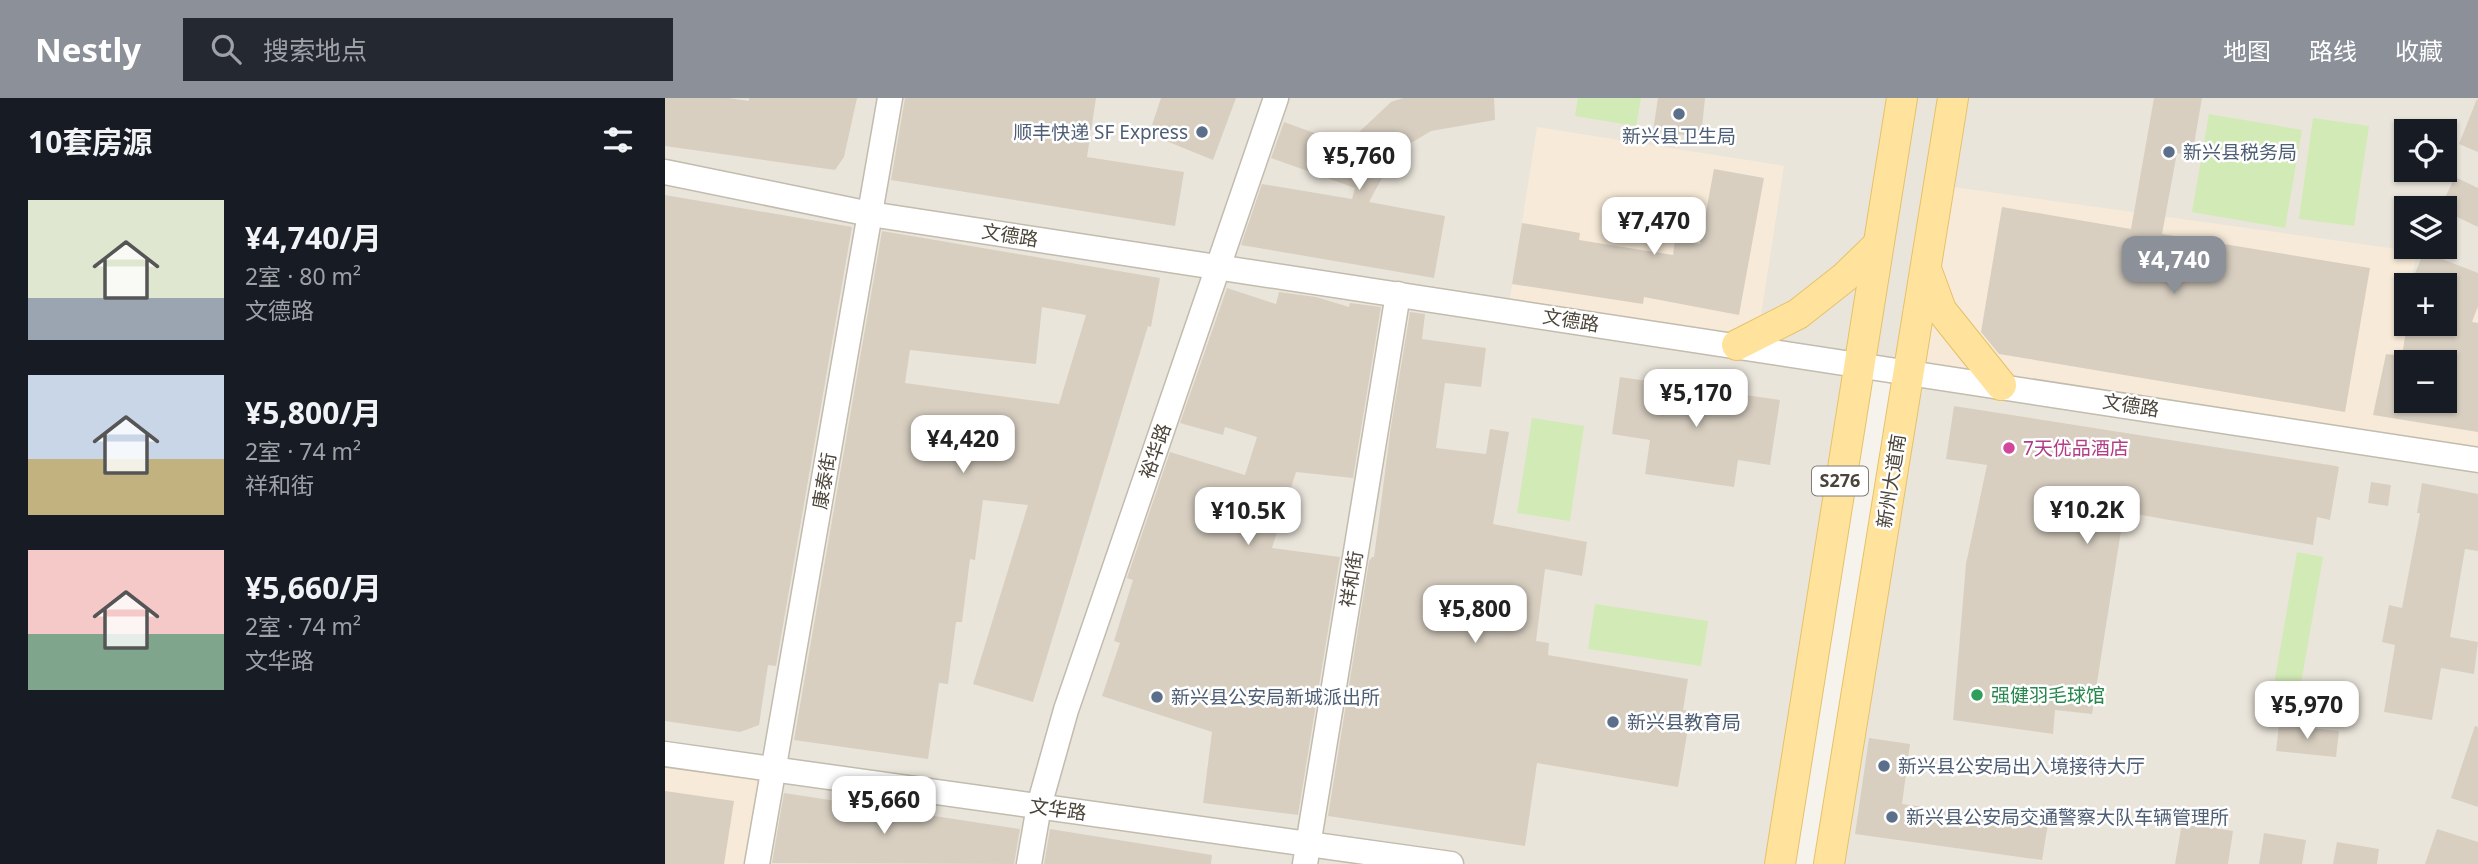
<!DOCTYPE html>
<html lang="zh">
<meta charset="utf-8">
<style>
:root{--surface:#171b24;--page:#242831;--text:#f1f3f6;--muted:#9ea1a6;--accent:#8c9099}
body{margin:0;font-family:"Noto Sans","Noto Sans SC",sans-serif;background:var(--page);color:var(--text);height:100vh;display:flex;flex-direction:column;font-size:26px;white-space:nowrap}
*{box-sizing:border-box;margin:0}
p{font-size:23px;color:var(--muted)}
.icon{flex:none;width:38px;height:38px;fill:none;stroke:currentColor;stroke-width:2;stroke-linecap:round;stroke-linejoin:round}
.map{position:relative;flex:1;overflow:hidden}
.drawer{display:flex;flex-direction:column;background:var(--surface);width:665px}
.drawer>*{flex:none}
.buttons{position:absolute;left:1729px;top:21px;display:grid;gap:14px}
.buttons a{display:grid;place-items:center;width:63px;height:63px;border-radius:0px;background:var(--surface);box-shadow:0 2px 5px #0004;font-size:35px}
.price{position:absolute;translate:-50% -60px;padding:0 16px;border-radius:14px;background:#fff;color:#222;font-size:23px;line-height:46px;filter:drop-shadow(0 2px 4px #0008)}
.price::after{content:'';position:absolute;left:50%;top:42px;width:21px;height:16px;margin-left:-10px;background:inherit;clip-path:polygon(0 0,100% 0,50% 100%)}
.price.selected{background:var(--accent);color:#fff}
ul{padding:0;list-style:none}
li{display:flex;align-items:center;gap:21px;height:175px;padding:0 28px}
li span{display:grid;place-items:center;flex:none;width:196px;height:140px;border-radius:0px;color:#555}
li>.icon{margin-inline-start:auto}
span .icon{width:84px;height:84px;fill:#fffc;stroke-width:1}
li b{font-size:30px}
h2{display:flex;justify-content:space-between;align-items:center;height:84px;padding:0 28px;font-size:30px}
header{display:flex;align-items:center;gap:42px;box-sizing:border-box;height:98px;padding:0 35px;background:var(--accent);color:#fff}
header strong{font-size:33px}
nav{display:flex;gap:38px;margin-inline-start:auto;font-size:24px}
.search{width:490px;height:63px;background:var(--page);display:flex;align-items:center;gap:18px;box-sizing:border-box;padding:0 24px;border-radius:0px;color:var(--muted);font-size:26px}
main{display:flex;flex:1;min-height:0}
.map>svg:first-child{display:block}
.residential{fill:#eae5da;fill-rule:evenodd}
.commercial{fill:#f7ead8;fill-rule:evenodd}
.green{fill:#d2eab5}
.building{fill:#d8cfc1;fill-rule:evenodd}
.lines{fill:none;stroke-linecap:round;stroke-linejoin:round}
.minor-casing{stroke:#c2bbae;stroke-width:27}
.major-casing{stroke:#e6c16a;stroke-width:32}
.minor{stroke:#fff;stroke-width:24}
.major{stroke:#ffe39c;stroke-width:30}
.service-dot{fill:#5c6f8a;stroke:#fff;stroke-width:2.5}
.hotel-dot{fill:#d1479c;stroke:#fff;stroke-width:2.5}
.leisure-dot{fill:#2e9e5b;stroke:#fff;stroke-width:2.5}
.labels{text-anchor:middle;stroke-width:5;stroke-linejoin:round;paint-order:stroke}
.shield{fill:#fff;stroke:#817c74;stroke-width:2}
.shield-label{font-size:18px;font-weight:bold;fill:#4b4439}
.service-label{font-size:19px;fill:#4e5e75;stroke:#fff;text-anchor:start}
.street-label{font-size:19px;fill:#4b4439;stroke:#fff}
.hotel-label{font-size:19px;fill:#b23c85;stroke:#fff;text-anchor:start}
.leisure-label{font-size:19px;fill:#27864d;stroke:#fff;text-anchor:start}
</style>
<header>
<strong>Nestly</strong>
<div class="search"><svg class="icon" aria-label="search" viewBox="0 0 24 24"><circle cx="10" cy="10" r="6"/><path d="M15 15l6 6"/></svg>搜索地点</div>
<nav><a>地图</a><a>路线</a><a>收藏</a></nav>
</header>
<main>
<section class="drawer">
<h2>10套房源<svg class="icon" aria-label="filters" viewBox="0 0 24 24"><path d="M4 7h16M4 17h16"/><circle cx="9" cy="7" r="2"/><circle cx="15" cy="17" r="2"/></svg></h2>
<ul>
<li><span style="background:linear-gradient(#dfe7d0 70%,#9aa5b1 0)"><svg class="icon" aria-label="home" viewBox="0 0 24 24"><path d="M3 11l9-7 9 7M6 9v11h12V9"/></svg></span><div><b>¥4,740/月</b><p>2室 · 80 m²</p><p>文德路</p></div></li>
<li><span style="background:linear-gradient(#c9d6e8 60%,#c2b280 0)"><svg class="icon" aria-label="home" viewBox="0 0 24 24"><path d="M3 11l9-7 9 7M6 9v11h12V9"/></svg></span><div><b>¥5,800/月</b><p>2室 · 74 m²</p><p>祥和街</p></div></li>
<li><span style="background:linear-gradient(#f6c9c9 60%,#7fa58c 0)"><svg class="icon" aria-label="home" viewBox="0 0 24 24"><path d="M3 11l9-7 9 7M6 9v11h12V9"/></svg></span><div><b>¥5,660/月</b><p>2室 · 74 m²</p><p>文华路</p></div></li>
</ul>
</section>
<div class="map">
<svg width="1813" height="766" viewBox="0 0 1813 766">
<rect width="100%" height="100%" fill="#f6f3ec"/>
<path class="residential" d="M 0,0 L 1813,0 L 1813,766 L 1164,766 L 1244,274 L 1195,266 L 1115,766 L 92,766 L 109,672 L 0,644 ZM 873,30 L 1118,68 L 844,213 ZM 1741,33 L 1780,33 L 1780,72 L 1741,72 ZM 1741,110 L 1780,110 L 1780,149 L 1741,149 ZM 1741,187 L 1780,187 L 1780,226 L 1741,226 ZM 1741,264 L 1780,264 L 1780,303 L 1741,303 Z"/>
<g class="commercial">
<polygon points="872,29 1119,68 1091,250 843,213"/>
<path d="M 1274,87 L 1753,154 L 1744,187 L 1741,187 L 1741,226 L 1780,226 L 1780,206 L 1813,212 L 1813,362 L 1244,274 ZM 1741,264 L 1780,264 L 1780,303 L 1741,303 Z"/>
<polygon points="0,656 109,672 92,766 0,766"/>
</g>
<g class="green">
<polygon points="913,0 976,0 971,28 910,18"/>
<polygon points="1544,16 1637,32 1620,130 1527,114"/>
<polygon points="1648,20 1704,28 1689,128 1634,121"/>
<polygon points="867,320 919,328 905,423 852,415"/>
<polygon points="1632,454 1658,459 1631,614 1605,610"/>
<polygon points="930,506 1043,523 1036,568 923,551"/>
</g>
<g class="building">
<polygon points="0,0 64,0 84,3 84,0 192,0 179,59 170,72 0,48"/>
<polygon points="240,0 431,0 422,59 519,74 510,128 226,82"/>
<polygon points="496,0 571,0 548,62 484,36"/>
<polygon points="738,0 829,0 830,22 766,33 731,54 704,104 780,118 769,180 576,147 597,86 687,101 690,90 606,60 619,24 666,41 656,70 681,46 687,48 693,35 726,4"/>
<polygon points="993,0 1040,0 1036,39 988,33"/>
<polygon points="1489,0 1537,0 1527,58 1512,55 1497,136 1705,170 1680,314 1334,256 1316,234 1337,109 1466,131"/>
<polygon points="1812,1 1813,2 1813,54 1794,46"/>
<polygon points="1049,71 1099,80 1074,217 979,199 978,206 847,186 857,125 915,135 914,142 1008,157 1010,142 1035,146"/>
<polygon points="1790,79 1813,90 1813,129 1780,113 1780,110 1775,110"/>
<polygon points="0,97 187,129 111,568 103,567 94,627 75,634 0,623"/>
<path d="M 217,133 L 495,180 L 486,229 L 483,228 L 368,604 L 308,586 L 363,407 L 318,402 L 310,462 L 305,461 L 297,524 L 291,524 L 283,586 L 274,585 L 263,661 L 129,642 ZM 377,209 L 421,217 L 394,306 L 240,285 L 245,252 L 371,266 Z"/>
<path d="M 1759,154 L 1813,175 L 1813,208 L 1807,224 L 1813,225 L 1813,334 L 1708,317 L 1721,256 L 1737,258 L 1742,226 L 1780,226 L 1780,187 L 1745,187 ZM 1741,264 L 1780,264 L 1780,303 L 1741,303 Z"/>
<polygon points="562,190 611,206 614,194 651,199 684,209 685,205 716,209 688,380 631,374 607,450 675,459 633,717 538,705 547,634 437,598 455,545 449,543 468,482 462,480 505,354 580,377 592,339 560,329 558,337 515,325"/>
<polygon points="745,214 760,216 757,241 821,250 816,289 780,285 771,350 821,356 825,331 844,334 828,426 922,444 917,478 880,471 871,543 884,545 883,557 1023,581 1018,612 1026,613 1013,689 872,665 860,748 663,718 704,463 707,459 709,459 726,328"/>
<polygon points="955,279 1115,302 1105,367 1073,362 1069,389 980,376 985,342 947,336"/>
<polygon points="1289,308 1671,368 1674,369 1665,422 1652,419 1648,447 1459,414 1427,616 1390,612 1388,636 1288,622 1301,466 1322,367 1281,361"/>
<polygon points="1706,384 1726,387 1723,408 1703,405"/>
<polygon points="1757,385 1813,396 1813,453 1800,451 1785,539 1813,544 1809,576 1776,570 1767,622 1719,614 1730,547 1717,544 1724,507 1737,510 1755,415 1752,415"/>
<polygon points="1614,627 1674,633 1671,659 1611,653"/>
<polygon points="1810,628 1813,629 1813,709 1786,700"/>
<polygon points="1204,640 1245,646 1237,706 1383,726 1377,762 1190,736"/>
<polygon points="0,693 69,703 59,766 0,766"/>
<polygon points="119,695 355,731 349,766 107,765"/>
<polygon points="1517,725 1568,733 1563,766 1510,766"/>
<polygon points="385,731 547,757 546,766 379,766"/>
<polygon points="1772,731 1813,744 1813,766 1760,766"/>
<polygon points="1599,735 1641,742 1637,766 1594,766"/>
<polygon points="1672,744 1714,751 1712,766 1668,766"/>
</g>
<g class="lines">
<g class="minor-casing">
<g id="minor">
<polyline points="0,74 205,116 1813,362"/>
<polyline points="0,656 786,766"/>
<polyline points="92,766 225,0"/>
<polyline points="364,766 374,708 401,612 611,0"/>
<polyline points="640,766 733,196"/>
</g>
</g>
<g class="major-casing">
<g id="major">
<polyline points="1261,171 1276,212 1336,287"/>
<polyline points="1072,247 1133,216 1180,179 1213,147"/>
<polyline points="1115,766 1237,0"/>
<polyline points="1164,766 1288,0"/>
</g>
</g>
<use href="#minor" class="minor"/>
<use href="#major" class="major"/>
</g>
<g class="service-dot">
<circle cx="1014" cy="16" r="7"/>
<circle cx="537" cy="34" r="7"/>
<circle cx="1504" cy="54" r="7"/>
<circle cx="492" cy="599" r="7"/>
<circle cx="948" cy="624" r="7"/>
<circle cx="1219" cy="668" r="7"/>
<circle cx="1227" cy="719" r="7"/>
</g>
<circle class="hotel-dot" cx="1344" cy="350" r="7"/>
<circle class="leisure-dot" cx="1312" cy="597" r="7"/>
<g class="labels">
<rect class="shield" x="1147" y="368.5" width="56" height="29" rx="5"/>
<g class="shield-label">
<text x="1175" y="389">S276</text>
</g>
<g class="service-label">
<text x="523" y="41" text-anchor="end">顺丰快递 SF Express</text>
<text x="1014" y="45" text-anchor="middle">新兴县卫生局</text>
<text x="1518" y="61">新兴县税务局</text>
<text x="506" y="606">新兴县公安局新城派出所</text>
<text x="962" y="631">新兴县教育局</text>
<text x="1233" y="675">新兴县公安局出入境接待大厅</text>
<text x="1241" y="726">新兴县公安局交通警察大队车辆管理所</text>
</g>
<g class="street-label">
<text transform="translate(345 137) rotate(9)" y="7">文德路</text>
<text transform="translate(906 222) rotate(9)" y="7">文德路</text>
<text transform="translate(1466 307) rotate(9)" y="7">文德路</text>
<text transform="translate(490 353) rotate(-71)" y="7">裕华路</text>
<text transform="translate(159 383) rotate(-80)" y="7">康泰街</text>
<text transform="translate(1226 383) rotate(-81)" y="7">新州大道南</text>
<text transform="translate(686 481) rotate(-81)" y="7">祥和街</text>
<text transform="translate(393 711) rotate(8)" y="7">文华路</text>
</g>
<g class="hotel-label">
<text x="1358" y="357">7天优品酒店</text>
</g>
<g class="leisure-label">
<text x="1326" y="604">强健羽毛球馆</text>
</g>
</g>
</svg>
<div class="buttons">
<a><svg class="icon" aria-label="locate" viewBox="0 0 24 24"><circle cx="12" cy="12" r="6"/><path d="M12 2v4M12 18v4M2 12h4M18 12h4"/></svg></a>
<a><svg class="icon" aria-label="layers" viewBox="0 0 24 24"><path d="M12 4l9 5-9 5-9-5zM3 14l9 5 9-5"/></svg></a>
<a>+</a>
<a>−</a>
</div>
<b class="price" style="left:694px;top:94px">¥5,760</b>
<b class="price" style="left:989px;top:159px">¥7,470</b>
<b class="price selected" style="left:1509px;top:198px">¥4,740</b>
<b class="price" style="left:1031px;top:331px">¥5,170</b>
<b class="price" style="left:298px;top:377px">¥4,420</b>
<b class="price" style="left:1422px;top:448px">¥10.2K</b>
<b class="price" style="left:583px;top:449px">¥10.5K</b>
<b class="price" style="left:810px;top:547px">¥5,800</b>
<b class="price" style="left:1642px;top:643px">¥5,970</b>
<b class="price" style="left:219px;top:738px">¥5,660</b>
</div>
</main>
